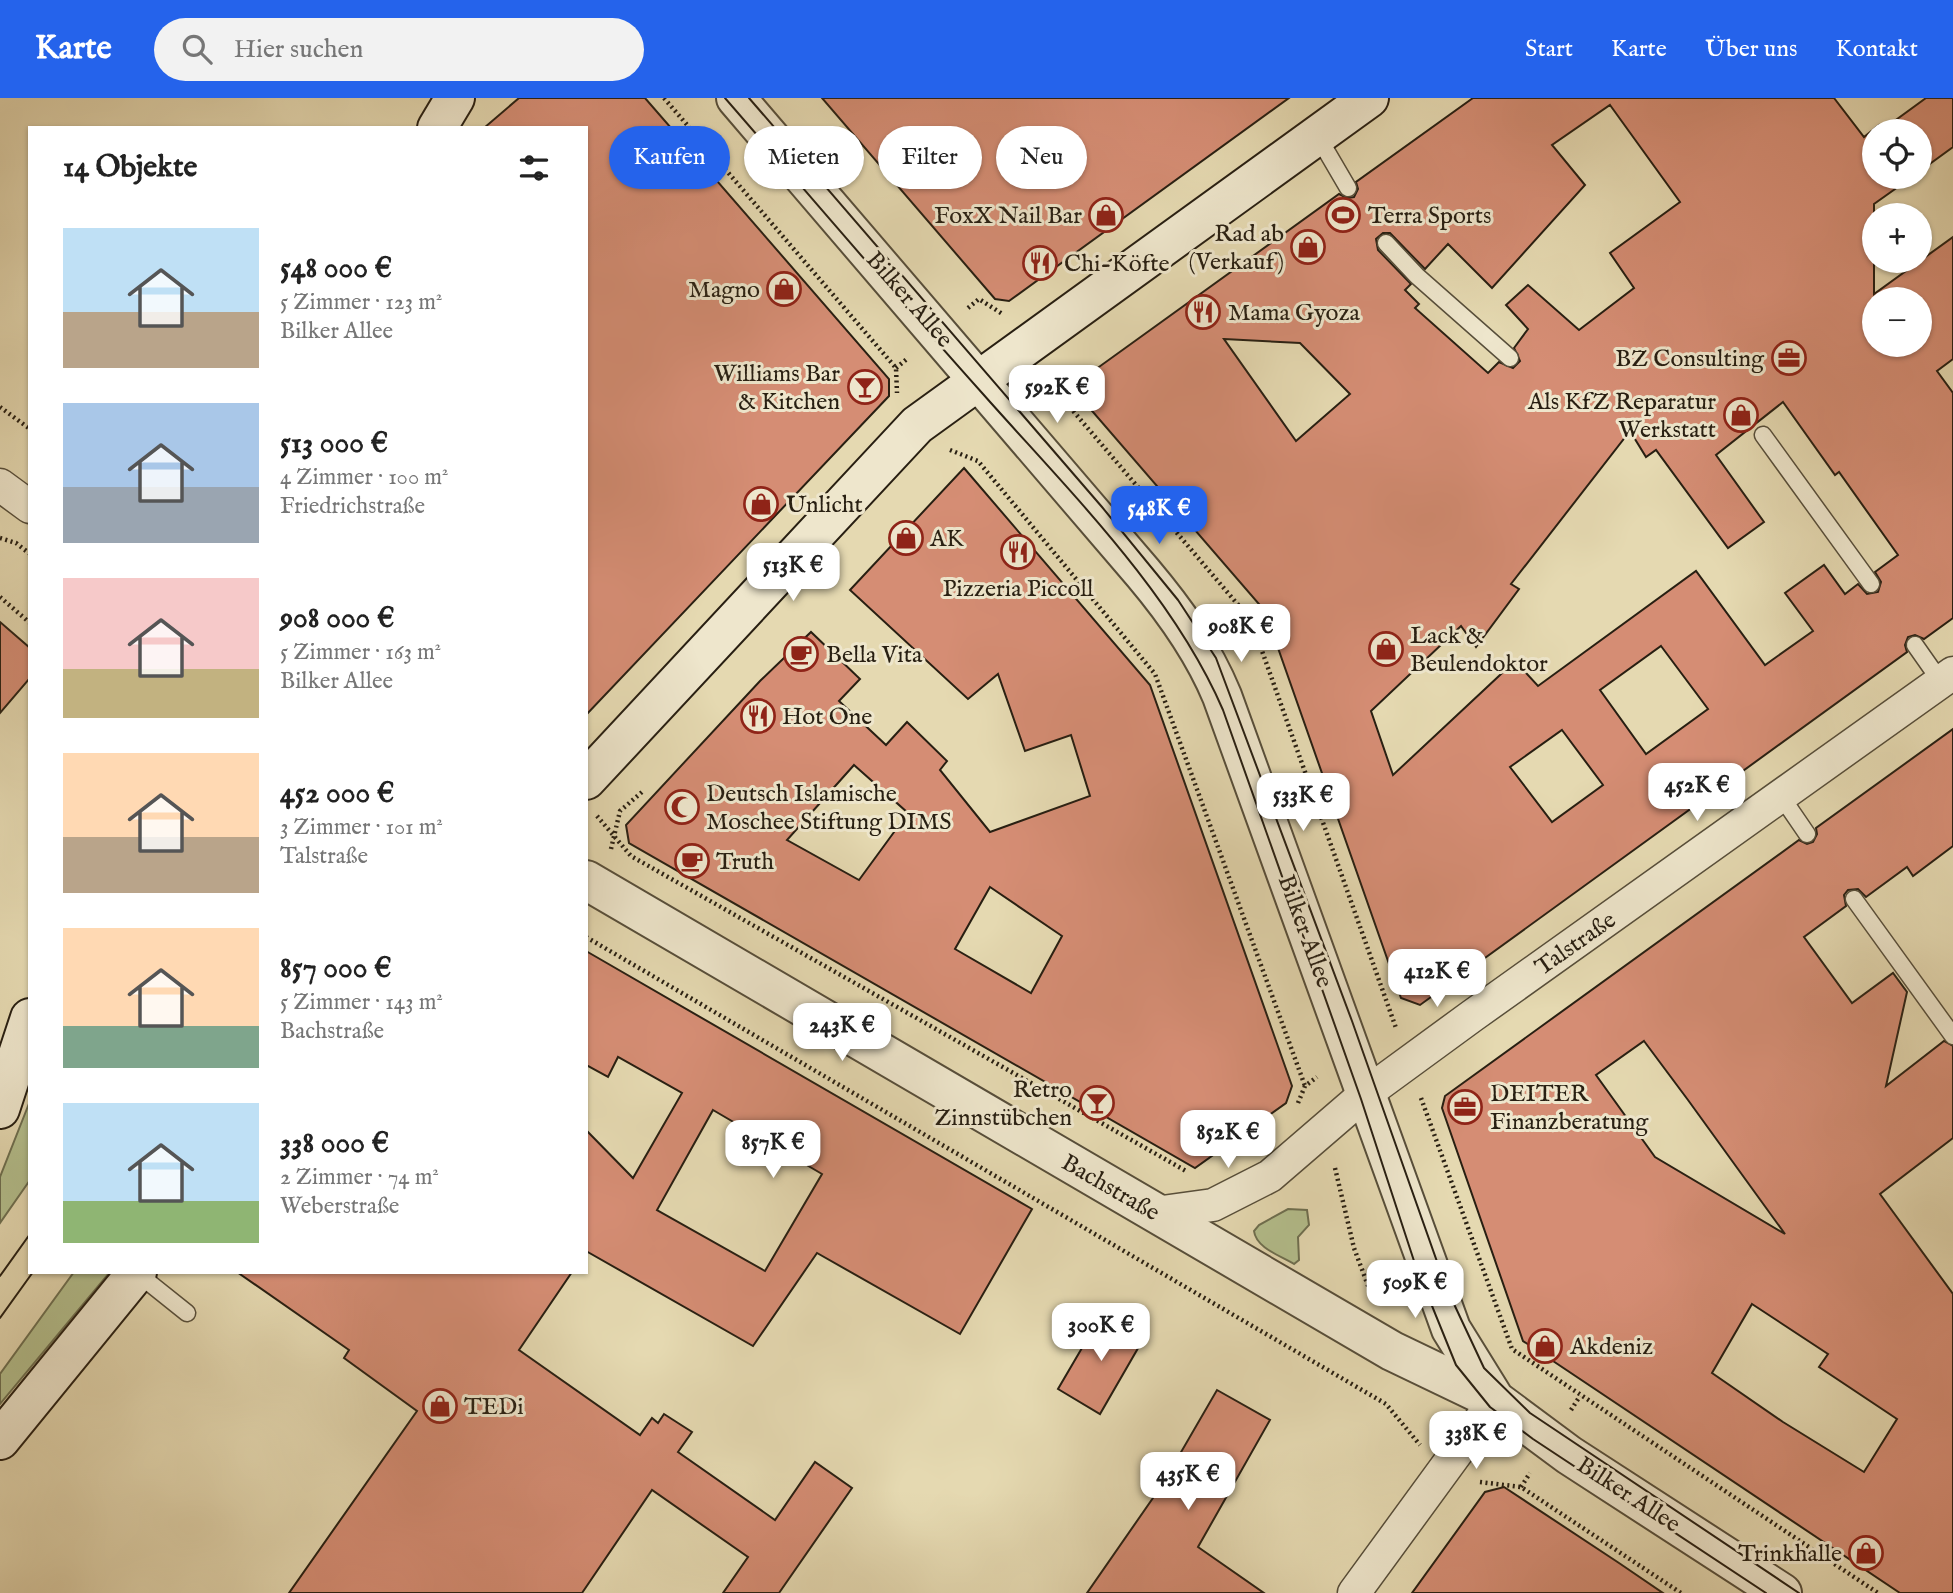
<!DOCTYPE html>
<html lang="de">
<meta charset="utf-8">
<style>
:root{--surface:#fff;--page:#f2f2f2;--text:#222;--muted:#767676;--accent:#2563eb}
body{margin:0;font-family:"IM FELL English",serif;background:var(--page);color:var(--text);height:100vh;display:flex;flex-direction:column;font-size:26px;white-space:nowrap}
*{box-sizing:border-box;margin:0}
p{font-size:23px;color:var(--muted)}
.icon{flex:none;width:38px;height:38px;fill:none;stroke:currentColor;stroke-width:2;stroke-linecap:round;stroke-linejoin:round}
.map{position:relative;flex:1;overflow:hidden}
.panel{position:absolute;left:28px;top:28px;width:560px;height:1148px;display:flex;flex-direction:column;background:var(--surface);border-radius:0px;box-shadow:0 2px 5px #0004}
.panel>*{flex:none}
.top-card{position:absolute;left:609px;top:28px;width:665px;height:63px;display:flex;gap:14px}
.buttons{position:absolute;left:1862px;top:21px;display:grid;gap:14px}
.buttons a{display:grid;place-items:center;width:70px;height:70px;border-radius:50%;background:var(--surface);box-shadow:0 2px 5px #0004;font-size:35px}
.price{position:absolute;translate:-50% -60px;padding:0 16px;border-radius:14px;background:#fff;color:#222;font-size:23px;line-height:46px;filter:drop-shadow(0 2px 4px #0008)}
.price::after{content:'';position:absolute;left:50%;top:42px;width:21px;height:16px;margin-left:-10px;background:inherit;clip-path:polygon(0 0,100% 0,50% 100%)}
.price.active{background:var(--accent);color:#fff}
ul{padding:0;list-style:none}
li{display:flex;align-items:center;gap:21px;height:175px;padding:0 35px}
li span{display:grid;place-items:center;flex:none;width:196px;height:140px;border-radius:0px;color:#555}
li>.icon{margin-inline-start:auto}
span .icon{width:84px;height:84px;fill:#fffc;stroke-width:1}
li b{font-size:30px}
h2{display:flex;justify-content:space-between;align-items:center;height:84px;padding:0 35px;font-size:30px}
.chip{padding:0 24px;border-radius:32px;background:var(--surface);box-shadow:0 2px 5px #0004;font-size:24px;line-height:63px}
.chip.active{background:var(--accent);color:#fff}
header{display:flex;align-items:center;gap:42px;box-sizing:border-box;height:98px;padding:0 35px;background:var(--accent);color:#fff}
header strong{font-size:33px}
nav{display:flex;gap:38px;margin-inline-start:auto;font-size:24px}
.search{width:490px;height:63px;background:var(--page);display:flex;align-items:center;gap:18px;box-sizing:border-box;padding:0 24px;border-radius:38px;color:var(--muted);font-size:26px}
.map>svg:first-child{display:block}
.green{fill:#b4bf8d;stroke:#6e6f50;stroke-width:2}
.building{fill:#d58d74;stroke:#281f12;stroke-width:2;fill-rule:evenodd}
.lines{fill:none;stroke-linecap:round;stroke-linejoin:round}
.service-casing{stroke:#574e3a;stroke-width:19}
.minor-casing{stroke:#574e3a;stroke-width:35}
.tertiary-casing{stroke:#574e3a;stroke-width:42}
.secondary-casing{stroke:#281f12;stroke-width:42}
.path{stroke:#281f12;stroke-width:4.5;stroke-dasharray:2 3.5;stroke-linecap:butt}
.service{stroke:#eee6cc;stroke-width:16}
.minor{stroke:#eee6cc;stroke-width:32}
.tertiary{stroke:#eee6cc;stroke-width:38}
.secondary{stroke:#eee6cc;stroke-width:38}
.tram{stroke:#281f12;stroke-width:2}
.labels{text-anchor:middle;stroke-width:6;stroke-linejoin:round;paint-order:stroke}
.poi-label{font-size:24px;fill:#281f12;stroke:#eee6cc;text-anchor:start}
.street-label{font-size:24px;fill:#281f12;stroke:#eee6cc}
</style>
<header>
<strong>Karte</strong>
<div class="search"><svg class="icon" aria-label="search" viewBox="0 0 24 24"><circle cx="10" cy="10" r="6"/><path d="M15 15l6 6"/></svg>Hier suchen</div>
<nav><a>Start</a><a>Karte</a><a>Über uns</a><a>Kontakt</a></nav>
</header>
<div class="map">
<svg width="1953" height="1495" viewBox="0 0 1953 1495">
<rect width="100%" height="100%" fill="#e5d9b1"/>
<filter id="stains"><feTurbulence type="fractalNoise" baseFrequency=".00286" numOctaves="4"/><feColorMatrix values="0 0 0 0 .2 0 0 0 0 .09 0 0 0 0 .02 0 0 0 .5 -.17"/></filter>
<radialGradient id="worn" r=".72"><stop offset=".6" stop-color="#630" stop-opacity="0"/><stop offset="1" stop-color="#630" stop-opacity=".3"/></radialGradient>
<g class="green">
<polygon points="30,1003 30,1082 0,1125 0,1079"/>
<path d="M 1288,1111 L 1307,1112 L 1309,1127 L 1298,1139 L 1299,1162 L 1294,1166 C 1281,1158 1256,1150 1254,1133 L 1259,1127 Z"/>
<polygon points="74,1174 110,1174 0,1306 0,1276"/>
</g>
<g class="building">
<polygon points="519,0 645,0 889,281 889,298 586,617 586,30 484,30"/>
<polygon points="822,0 1289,0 1009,203 995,201"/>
<path d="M 1473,0 L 1834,0 L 1864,39 L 1879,27 L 1882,32 L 1926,0 L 1953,0 L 1953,49 L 1920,73 L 1920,33 L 1874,33 L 1874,79 L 1912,79 L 1874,106 L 1874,196 L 1953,139 L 1953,261 L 1937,273 L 1953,295 L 1953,520 L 1924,541 L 1915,537 L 1908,539 L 1905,547 L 1907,554 L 1420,907 L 1401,900 L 1265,513 L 1080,299 L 1085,279 L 1339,96 L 1347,100 L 1354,99 L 1358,91 L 1356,84 ZM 1610,7 L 1680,104 L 1610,155 L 1634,190 L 1579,232 L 1528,187 L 1506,207 L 1528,231 L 1514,250 L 1520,263 L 1513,270 L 1499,264 L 1488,275 L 1415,210 L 1419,206 L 1405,192 L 1411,186 L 1378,152 L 1376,141 L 1383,135 L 1390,135 L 1425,171 L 1448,146 L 1492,190 L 1585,87 L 1552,47 ZM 1874,201 L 1920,201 L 1920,247 L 1874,247 ZM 1224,241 L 1300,245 L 1350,296 L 1296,343 ZM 1783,304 L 1835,377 L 1839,374 L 1898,457 L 1875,474 L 1881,484 L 1878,494 L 1867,496 L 1858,486 L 1845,496 L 1824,467 L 1785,495 L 1813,533 L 1765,567 L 1696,473 L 1538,588 L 1515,563 L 1393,677 L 1371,613 L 1461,528 L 1476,549 L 1519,491 L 1511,486 L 1630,333 L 1646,359 L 1656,352 L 1728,450 L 1764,424 L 1716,357 ZM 1661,548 L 1708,611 L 1646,656 L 1600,592 ZM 1562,632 L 1603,687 L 1552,724 L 1510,669 Z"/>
<path d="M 964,370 L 1150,587 L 1292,988 L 1286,1005 L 1195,1070 L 629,745 L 626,727 L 760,583 L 811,534 L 860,581 L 839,603 L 886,647 L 907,624 L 947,663 L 940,672 L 990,734 L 1090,698 L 1071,637 L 1025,653 L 998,576 L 968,601 L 850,492 ZM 854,667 L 908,715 L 859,782 L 787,742 ZM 990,789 L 1062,838 L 1031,895 L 955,851 Z"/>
<polygon points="0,524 30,550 30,580 0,615"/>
<path d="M 1953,631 L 1953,748 L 1913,778 L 1907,769 L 1866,799 L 1858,791 L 1848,792 L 1844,797 L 1846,808 L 1804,839 L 1852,905 L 1893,875 L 1907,894 L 1886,988 L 1944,943 L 1953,948 L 1953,1040 L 1880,1096 L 1953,1196 L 1953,1495 L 1900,1495 L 1523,1243 L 1442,1010 L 1445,998 L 1799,742 L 1807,746 L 1813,744 L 1817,736 L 1816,730 ZM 1644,943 L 1688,1002 L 1785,1136 L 1655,1059 L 1596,977 ZM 1752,1206 L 1828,1256 L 1819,1269 L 1897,1321 L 1864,1374 L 1783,1324 L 1712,1275 Z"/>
<path d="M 586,853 L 1032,1111 L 960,1236 L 817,1155 L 753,1248 L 586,1153 L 586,1032 L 633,1080 L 682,995 L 618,959 L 608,979 L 586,967 ZM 713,1012 L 822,1076 L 765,1173 L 657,1112 Z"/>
<polygon points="237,1174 572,1174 519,1252 640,1337 652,1320 658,1325 664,1316 692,1334 678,1354 775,1422 815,1364 852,1390 779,1495 723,1495 748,1459 652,1392 582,1495 289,1495 417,1313 344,1260 349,1252"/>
<polygon points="1103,1214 1145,1238 1100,1316 1058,1291"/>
<polygon points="1217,1292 1270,1322 1198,1449 1264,1495 1087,1495 1162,1387"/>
<polygon points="1504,1389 1619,1465 1663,1495 1412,1495 1485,1394"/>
</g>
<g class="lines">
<g class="service-casing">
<g id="service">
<polyline points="1317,37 1348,90"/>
<polyline points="1386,145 1417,178 1510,260"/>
<polyline points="1763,337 1871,486"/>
<polyline points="1915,547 1941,584"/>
<polyline points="1781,698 1807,736"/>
<polyline points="1854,801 1953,938"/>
<polyline points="137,1175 187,1215"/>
</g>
</g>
<g class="minor-casing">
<g id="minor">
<polyline points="0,387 30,409"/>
<polyline points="1155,1115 1213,1107 1270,1078 1364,997 1472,918 1953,575"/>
<polyline points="1354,1495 1495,1302"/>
</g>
</g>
<g class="tertiary-casing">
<g id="tertiary">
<path d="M 736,0 L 1143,475 C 1175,513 1203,552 1222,598 L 1451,1231 L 1495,1302 L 1569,1357 L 1782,1495"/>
<polyline points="586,782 1392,1253 1492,1301"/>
</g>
</g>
<g class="secondary-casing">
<g id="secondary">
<polyline points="437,30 455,0"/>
<polyline points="586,682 917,327 1369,0"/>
<polyline points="0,1011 30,920"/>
<polyline points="0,1342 137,1174"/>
</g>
</g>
<g class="path">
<polyline points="664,0 896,270 897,295"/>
<polyline points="968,210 979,201 1004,217"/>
<polyline points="896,270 908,260"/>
<polyline points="1053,274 1074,314 1251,522 1396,930"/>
<polyline points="1050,305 1064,294"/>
<polyline points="0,309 30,331"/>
<polyline points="950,352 978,363 1155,576 1305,988"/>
<polyline points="0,440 16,445 30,456"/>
<polyline points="0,499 30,525"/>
<polyline points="597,718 631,758 1186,1073"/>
<polyline points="611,751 620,713 642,694"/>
<polyline points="586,839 1386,1306 1420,1347"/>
<polyline points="1421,1000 1512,1251 1878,1495"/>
<polyline points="1298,1005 1305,988 1317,979"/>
<polyline points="1335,1070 1354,1150 1370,1193"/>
<polyline points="1571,1312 1580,1298"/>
<polyline points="1480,1384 1521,1389 1681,1495"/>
<polyline points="1521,1389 1530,1375"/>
</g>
<use href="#service" class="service"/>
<use href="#minor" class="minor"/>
<use href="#tertiary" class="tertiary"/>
<use href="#secondary" class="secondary"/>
<g class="tram">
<path d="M 725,0 C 811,99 896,199 983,296 C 1068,392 1172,494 1223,612 L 1361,1001 L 1415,1166 L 1456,1267 L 1490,1309 L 1533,1341 L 1766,1495"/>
<polyline points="749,0 1102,409 1178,502 1216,560 1352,923 1446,1189 1484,1270 1530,1315 1799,1495"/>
<polyline points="0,1178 30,1136"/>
<polyline points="0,1220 33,1174"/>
</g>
</g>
<defs>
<g id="shop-ring" transform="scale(1.75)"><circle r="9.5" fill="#eee6cc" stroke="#8f2418" stroke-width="1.5"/><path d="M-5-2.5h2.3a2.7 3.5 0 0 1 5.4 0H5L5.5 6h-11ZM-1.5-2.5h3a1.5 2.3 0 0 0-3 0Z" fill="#8f2418"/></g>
<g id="stadium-ring" transform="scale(1.75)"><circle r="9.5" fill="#eee6cc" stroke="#8f2418" stroke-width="1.5"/><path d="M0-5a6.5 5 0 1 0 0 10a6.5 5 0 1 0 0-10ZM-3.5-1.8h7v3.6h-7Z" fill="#8f2418"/></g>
<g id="restaurant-ring" transform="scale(1.75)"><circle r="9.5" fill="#eee6cc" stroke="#8f2418" stroke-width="1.5"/><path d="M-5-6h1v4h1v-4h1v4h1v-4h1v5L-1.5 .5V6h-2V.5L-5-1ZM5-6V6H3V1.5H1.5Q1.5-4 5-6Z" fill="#8f2418"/></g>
<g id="office-ring" transform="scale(1.75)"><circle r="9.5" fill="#eee6cc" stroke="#8f2418" stroke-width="1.5"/><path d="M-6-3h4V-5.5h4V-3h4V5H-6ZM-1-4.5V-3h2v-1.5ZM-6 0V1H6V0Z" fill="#8f2418"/></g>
<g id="bar-ring" transform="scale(1.75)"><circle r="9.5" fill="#eee6cc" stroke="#8f2418" stroke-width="1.5"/><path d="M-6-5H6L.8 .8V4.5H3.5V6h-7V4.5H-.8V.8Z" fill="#8f2418"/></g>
<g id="cafe-ring" transform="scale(1.75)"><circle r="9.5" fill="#eee6cc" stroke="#8f2418" stroke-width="1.5"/><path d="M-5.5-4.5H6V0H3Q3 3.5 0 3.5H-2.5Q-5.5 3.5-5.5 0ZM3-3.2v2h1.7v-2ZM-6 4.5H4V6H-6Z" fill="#8f2418"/></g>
<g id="mosque-ring" transform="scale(1.75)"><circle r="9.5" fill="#eee6cc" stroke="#8f2418" stroke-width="1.5"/><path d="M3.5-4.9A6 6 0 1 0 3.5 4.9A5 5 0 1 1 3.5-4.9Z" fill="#8f2418"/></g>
</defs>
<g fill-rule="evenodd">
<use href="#shop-ring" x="1106" y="117"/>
<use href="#stadium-ring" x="1343" y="117"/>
<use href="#shop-ring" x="1308" y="149"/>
<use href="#restaurant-ring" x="1040" y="165"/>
<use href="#shop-ring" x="784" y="191"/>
<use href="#restaurant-ring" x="1203" y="214"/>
<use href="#office-ring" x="1789" y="260"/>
<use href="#bar-ring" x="865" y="289"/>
<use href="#shop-ring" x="1741" y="317"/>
<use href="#shop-ring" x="761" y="406"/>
<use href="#shop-ring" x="906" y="440"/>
<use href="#restaurant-ring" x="1018" y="454"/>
<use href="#shop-ring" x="1386" y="551"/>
<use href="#cafe-ring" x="801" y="556"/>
<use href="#restaurant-ring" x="758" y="618"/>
<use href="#mosque-ring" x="682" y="709"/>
<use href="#cafe-ring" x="692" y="763"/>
<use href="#bar-ring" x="1097" y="1005"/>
<use href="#office-ring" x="1465" y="1009"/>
<use href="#shop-ring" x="1545" y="1248"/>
<use href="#shop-ring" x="440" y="1308"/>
<use href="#shop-ring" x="1866" y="1455"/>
</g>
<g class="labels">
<g class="poi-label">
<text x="1082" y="125" text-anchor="end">FoxX Nail Bar</text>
<text x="1368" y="125">Terra Sports</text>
<text x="1284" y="143" text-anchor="end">Rad ab<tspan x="1284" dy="28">(Verkauf)</tspan></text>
<text x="1064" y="173">Chi-Köfte</text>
<text x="760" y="199" text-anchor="end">Magno</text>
<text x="1228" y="222">Mama Gyoza</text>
<text x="1764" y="268" text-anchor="end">BZ Consulting</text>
<text x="840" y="283" text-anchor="end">Williams Bar<tspan x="840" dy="28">&amp; Kitchen</tspan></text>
<text x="1716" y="311" text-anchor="end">Als KfZ Reparatur<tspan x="1716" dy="28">Werkstatt</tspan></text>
<text x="786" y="414">Unlicht</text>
<text x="930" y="448">AK</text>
<text x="1018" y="498" text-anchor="middle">Pizzeria Piccoll</text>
<text x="1410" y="545">Lack &amp;<tspan x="1410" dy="28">Beulendoktor</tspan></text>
<text x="826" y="564">Bella Vita</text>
<text x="782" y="626">Hot One</text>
<text x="706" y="703">Deutsch Islamische<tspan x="706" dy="28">Moschee Stiftung DIMS</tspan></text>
<text x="716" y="771">Truth</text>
<text x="1072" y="999" text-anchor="end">Retro<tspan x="1072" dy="28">Zinnstübchen</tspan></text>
<text x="1490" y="1003">DEITER<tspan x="1490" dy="28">Finanzberatung</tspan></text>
<text x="1570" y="1256">Akdeniz</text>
<text x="464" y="1316">TEDi</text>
<text x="1842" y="1463" text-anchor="end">Trinkhalle</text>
</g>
<g class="street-label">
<text transform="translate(910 201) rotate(49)" y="8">Bilker Allee</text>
<text transform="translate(1306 833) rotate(70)" y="8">Bilker Allee</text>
<text transform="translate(1575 845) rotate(-35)" y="8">Talstraße</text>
<text transform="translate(1111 1089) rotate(30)" y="8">Bachstraße</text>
<text transform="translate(1629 1396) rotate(33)" y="8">Bilker Allee</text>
</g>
</g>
<rect width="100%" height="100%" filter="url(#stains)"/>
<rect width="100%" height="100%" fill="url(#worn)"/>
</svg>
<div class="buttons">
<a><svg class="icon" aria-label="locate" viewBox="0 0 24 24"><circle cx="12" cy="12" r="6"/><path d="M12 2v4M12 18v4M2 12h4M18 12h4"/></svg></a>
<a>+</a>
<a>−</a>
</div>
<b class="price" style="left:1057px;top:327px">592K €</b>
<b class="price active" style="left:1159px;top:448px">548K €</b>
<b class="price" style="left:793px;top:505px">513K €</b>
<b class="price" style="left:1241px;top:566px">908K €</b>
<b class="price" style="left:1697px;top:725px">452K €</b>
<b class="price" style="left:1303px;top:735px">533K €</b>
<b class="price" style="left:1437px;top:911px">412K €</b>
<b class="price" style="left:842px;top:965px">243K €</b>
<b class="price" style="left:1228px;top:1072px">852K €</b>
<b class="price" style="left:773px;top:1082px">857K €</b>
<b class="price" style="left:1415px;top:1222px">509K €</b>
<b class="price" style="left:1101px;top:1265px">300K €</b>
<b class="price" style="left:1476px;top:1373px">338K €</b>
<b class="price" style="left:1188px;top:1414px">435K €</b>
<div class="top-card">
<a class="chip active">Kaufen</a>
<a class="chip">Mieten</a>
<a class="chip">Filter</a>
<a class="chip">Neu</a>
</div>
<section class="panel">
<h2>14 Objekte<svg class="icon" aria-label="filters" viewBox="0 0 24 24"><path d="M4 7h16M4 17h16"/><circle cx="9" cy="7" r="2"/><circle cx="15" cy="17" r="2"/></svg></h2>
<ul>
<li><span style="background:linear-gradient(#bfe0f5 60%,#b9a48a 0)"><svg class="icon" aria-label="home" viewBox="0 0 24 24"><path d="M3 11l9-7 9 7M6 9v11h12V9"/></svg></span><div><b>548 000 €</b><p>5 Zimmer · 123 m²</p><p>Bilker Allee</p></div></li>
<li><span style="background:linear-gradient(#a9c7e8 60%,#9aa5b1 0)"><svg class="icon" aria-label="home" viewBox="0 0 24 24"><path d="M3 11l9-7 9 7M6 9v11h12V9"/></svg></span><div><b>513 000 €</b><p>4 Zimmer · 100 m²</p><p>Friedrichstraße</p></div></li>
<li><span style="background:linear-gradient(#f6c9c9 65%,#c2b280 0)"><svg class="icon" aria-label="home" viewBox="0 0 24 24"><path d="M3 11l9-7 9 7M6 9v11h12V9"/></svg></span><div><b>908 000 €</b><p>5 Zimmer · 163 m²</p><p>Bilker Allee</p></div></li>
<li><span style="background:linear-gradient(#ffd9b3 60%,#b9a48a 0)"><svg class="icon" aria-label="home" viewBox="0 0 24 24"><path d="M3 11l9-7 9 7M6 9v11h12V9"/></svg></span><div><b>452 000 €</b><p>3 Zimmer · 101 m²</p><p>Talstraße</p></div></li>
<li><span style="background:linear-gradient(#ffd9b3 70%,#7fa58c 0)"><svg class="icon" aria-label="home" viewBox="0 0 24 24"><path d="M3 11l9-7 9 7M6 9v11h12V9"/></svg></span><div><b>857 000 €</b><p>5 Zimmer · 143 m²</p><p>Bachstraße</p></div></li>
<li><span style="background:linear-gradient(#bfe0f5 70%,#8fb573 0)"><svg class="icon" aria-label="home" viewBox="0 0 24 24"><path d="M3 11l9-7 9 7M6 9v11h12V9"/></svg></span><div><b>338 000 €</b><p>2 Zimmer · 74 m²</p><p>Weberstraße</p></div></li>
</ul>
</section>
</div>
